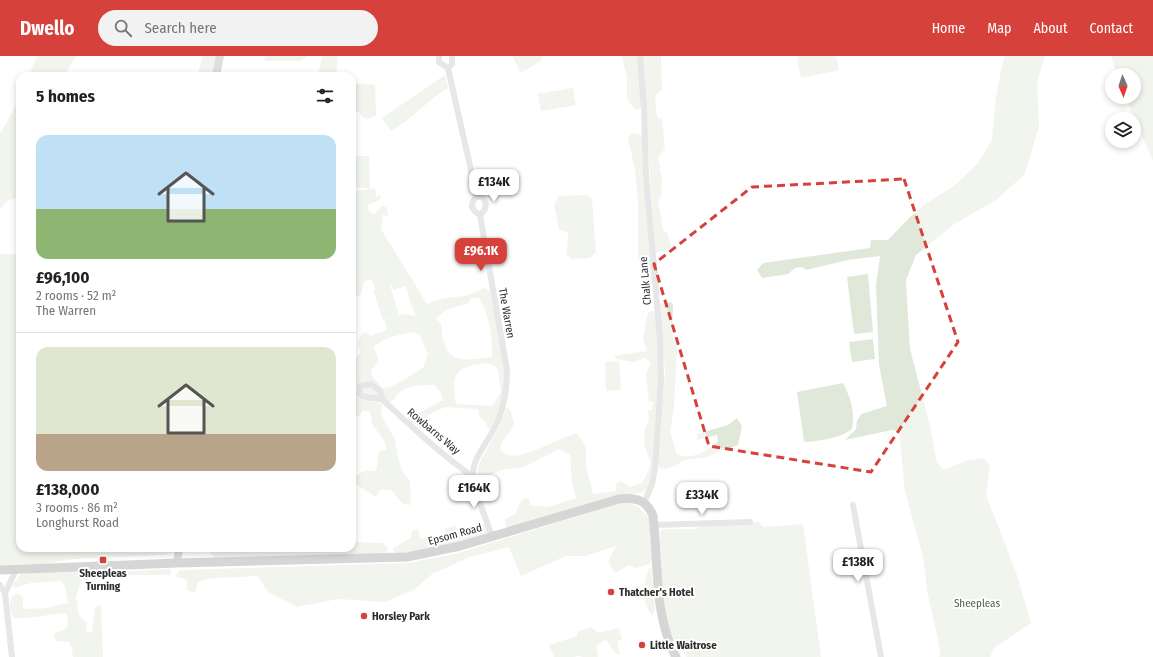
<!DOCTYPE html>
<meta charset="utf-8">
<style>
:root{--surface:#fff;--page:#f2f2f2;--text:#222;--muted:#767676;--line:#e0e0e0;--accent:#d6423b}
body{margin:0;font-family:"Fira Sans Condensed",sans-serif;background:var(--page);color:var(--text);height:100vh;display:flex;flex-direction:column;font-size:15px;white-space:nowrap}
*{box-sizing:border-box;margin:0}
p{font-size:13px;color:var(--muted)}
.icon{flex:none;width:22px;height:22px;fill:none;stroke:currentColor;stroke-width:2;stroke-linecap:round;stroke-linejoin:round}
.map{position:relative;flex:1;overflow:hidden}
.drawer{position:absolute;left:16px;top:16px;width:340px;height:480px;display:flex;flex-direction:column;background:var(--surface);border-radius:12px;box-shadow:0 2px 6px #0003}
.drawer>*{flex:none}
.needle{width:26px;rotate:177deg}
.fabs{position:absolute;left:1105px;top:12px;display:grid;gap:8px}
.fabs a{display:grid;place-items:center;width:36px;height:36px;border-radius:50%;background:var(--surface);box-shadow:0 2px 6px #0003;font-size:20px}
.price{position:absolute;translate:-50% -34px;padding:0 9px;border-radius:8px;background:#fff;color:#222;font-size:13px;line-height:26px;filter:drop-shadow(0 1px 2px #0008)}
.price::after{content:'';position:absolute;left:50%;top:24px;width:12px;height:9px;margin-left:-6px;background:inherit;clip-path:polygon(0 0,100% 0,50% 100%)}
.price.active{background:var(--accent);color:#fff}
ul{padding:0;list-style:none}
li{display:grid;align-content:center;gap:8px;height:212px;padding:0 20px}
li+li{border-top:1px solid var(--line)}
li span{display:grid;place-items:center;height:124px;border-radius:12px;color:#555}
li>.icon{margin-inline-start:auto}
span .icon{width:72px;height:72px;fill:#fffc;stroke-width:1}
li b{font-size:17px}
h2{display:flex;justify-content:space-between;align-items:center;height:48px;padding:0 20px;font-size:17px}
header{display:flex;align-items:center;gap:24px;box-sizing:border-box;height:56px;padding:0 20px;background:var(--accent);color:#fff}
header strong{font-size:19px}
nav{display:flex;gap:22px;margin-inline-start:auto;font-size:14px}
.search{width:280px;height:36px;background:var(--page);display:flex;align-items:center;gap:10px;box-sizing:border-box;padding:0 14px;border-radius:22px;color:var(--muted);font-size:15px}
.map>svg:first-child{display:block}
.green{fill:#e0e8da;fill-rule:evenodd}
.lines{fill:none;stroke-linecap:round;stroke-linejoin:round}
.street{stroke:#c9c9c9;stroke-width:6}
.secondary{stroke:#b6b6b6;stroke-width:8}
.primary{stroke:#a4a4a4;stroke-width:9}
.marked{fill:none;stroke:#d6423b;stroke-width:3;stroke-dasharray:8 5;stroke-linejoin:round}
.poi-dot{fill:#d6423b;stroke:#fff;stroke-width:1.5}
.labels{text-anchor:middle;stroke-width:4;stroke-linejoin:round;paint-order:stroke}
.street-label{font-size:11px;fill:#2c2c2c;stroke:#fff}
.poi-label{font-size:11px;font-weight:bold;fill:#2c2c2c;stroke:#fff;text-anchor:start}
.park-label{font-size:11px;fill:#4a633d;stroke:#fff}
</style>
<header>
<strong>Dwello</strong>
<div class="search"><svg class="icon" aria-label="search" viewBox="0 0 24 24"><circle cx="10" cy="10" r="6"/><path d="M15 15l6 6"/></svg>Search here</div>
<nav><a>Home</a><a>Map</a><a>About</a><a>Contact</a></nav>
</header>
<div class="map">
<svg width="1153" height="601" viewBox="0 0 1153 601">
<rect width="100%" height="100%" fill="#fff"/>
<g class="green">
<polygon points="37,0 76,0 64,20 29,20"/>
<polygon points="203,0 216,0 213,20 195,20 198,17"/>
<polygon points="265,0 307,0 301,5 264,5"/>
<polygon points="322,0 338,0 336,20 318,20"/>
<polygon points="512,0 542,0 542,4 521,17"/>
<polygon points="622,0 638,0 642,52 635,54 627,43 627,22"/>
<polygon points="642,0 661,0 662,33 655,40 657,61 662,64 665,92 658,102 662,122 661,141 658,144 663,174 668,178 671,192 655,197"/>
<polygon points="803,0 836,0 839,14 801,22 797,1"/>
<polygon points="1004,0 1045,0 1037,27 1039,70 1025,118 996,144 953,169 916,199 906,224 910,293 930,370 937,407 944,414 965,405 984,402 990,410 986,439 1017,519 1031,567 994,592 990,601 938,601 940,600 940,593 927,534 923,500 905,436 899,375 892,374 845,384 856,373 857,365 861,358 887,350 879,309 876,229 880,200 848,204 806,214 802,211 795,212 788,218 762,222 757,214 763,207 870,192 871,184 888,184 908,163 925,148 954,130 978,107 992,84 996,41"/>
<polygon points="1111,0 1153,0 1153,105 1125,41 1134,41 1134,19 1117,19"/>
<path d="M 445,19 L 448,32 C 428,44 412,63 391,75 L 382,62 Z"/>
<polygon points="352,27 375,29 376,60 366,63 358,56 352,55"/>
<polygon points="573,32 576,49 541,55 538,38"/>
<polygon points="20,42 20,142 8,144 0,153 0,78"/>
<polygon points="632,77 643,79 653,227 648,230 641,229 645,212 638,203 638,144 635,114 628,82"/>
<polygon points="353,100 369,100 370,132 354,132"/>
<path d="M 352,132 L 354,135 L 375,132 L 376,141 L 381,139 L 380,144 L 368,149 L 369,155 L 374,158 L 382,149 L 387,152 L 388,160 L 383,159 L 381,173 L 427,248 C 440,241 455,242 468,239 C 475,237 479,233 486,232 L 491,237 L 506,323 L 503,344 L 492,371 L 488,373 L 485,365 L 480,362 L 478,353 L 445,351 L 428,359 L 421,373 L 408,363 L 443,344 L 441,337 L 435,329 C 424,329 410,329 401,335 C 396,339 395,344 390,346 L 362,336 L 352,326 L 352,306 L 361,296 L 358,288 L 361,278 L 366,276 L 370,280 L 387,274 L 385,264 L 403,258 L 416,260 L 411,249 L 406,230 L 393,234 L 392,228 L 390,229 L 399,259 L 383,264 L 373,234 L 376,233 L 371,223 L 364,226 L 361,238 L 352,243 ZM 471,242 L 479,242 C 490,258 492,282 492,301 C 458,306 443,307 441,267 L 436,263 L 446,254 L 469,247 ZM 413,276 L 420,279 L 428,298 L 423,312 L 393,330 L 383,332 L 372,320 L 371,313 L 374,312 L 379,304 L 374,292 C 381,281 401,279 413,276 ZM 488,307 L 495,310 L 498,314 L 501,336 L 492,350 L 456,348 C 451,315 456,311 488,307 Z"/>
<polygon points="587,139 592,143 596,196 590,202 571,203 567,199 568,176 559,174 554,149 559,140"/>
<polygon points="0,198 20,198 20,492 175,492 171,497 164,499 73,503 43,508 0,509"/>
<polygon points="868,218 873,276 854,278 847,221"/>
<path d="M 671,246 L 673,249 L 672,278 L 677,292 L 674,352 L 670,376 L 677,398 C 693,405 705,395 718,386 L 717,379 L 697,384 L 697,378 L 728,369 L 737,362 L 742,370 L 738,389 L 706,401 L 685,404 L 670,412 L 661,413 L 658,410 L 665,316 L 659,250 L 662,247 Z"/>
<path d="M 653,255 L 657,258 C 658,315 663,375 649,431 L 641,437 L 622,439 L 510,472 L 506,471 L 505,463 L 515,458 L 521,445 L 526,442 L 530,444 L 529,449 L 547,451 L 576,442 L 572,427 L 570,399 L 559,393 L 524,411 L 500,414 L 490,420 L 491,429 L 485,434 L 479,431 L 477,417 L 480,406 L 498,373 L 507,351 L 511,355 L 514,369 L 501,388 L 500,393 C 502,395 505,398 508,399 C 522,404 559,382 577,377 L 586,391 L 586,409 L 593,438 L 616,435 L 616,428 L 621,425 L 630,431 L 642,427 L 649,414 L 651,405 C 644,396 641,374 649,365 L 648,354 L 652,354 L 653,346 L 649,345 L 646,319 L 651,307 L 645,302 L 634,306 L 616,303 L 614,300 L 647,295 L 643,283 L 648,256 Z"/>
<polygon points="873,283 875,303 852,306 849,286"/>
<polygon points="619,305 621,334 606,335 605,306"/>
<path d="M 843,327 C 851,343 855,355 852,373 C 839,383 822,384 807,386 L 804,385 L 797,336 Z"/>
<polygon points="352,340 382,348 381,359 395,383 397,397 401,412 410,426 411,449 403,448 391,434 380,434 376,441 354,427 356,420 364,415 376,415 379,396 387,393 383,383 372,368 370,355 363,355 352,366"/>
<path d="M 626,447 L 637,450 L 651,464 L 652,504 L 650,508 L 636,512 L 629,509 L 615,517 L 608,505 L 616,490 L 585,500 L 566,500 L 521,520 L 509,491 L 470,501 L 432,518 L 415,533 L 385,546 L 338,543 L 297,551 L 268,536 L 257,519 C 238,523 216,519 198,526 L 195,537 L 187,534 L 187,524 L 175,520 L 180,514 L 408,507 L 459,497 L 614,449 Z"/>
<path d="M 759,466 L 763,471 L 803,468 L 821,601 L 687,601 C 682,595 676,588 673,581 C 659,549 661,510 660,476 L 663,473 L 696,473 L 699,470 Z"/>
<polygon points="481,468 485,469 488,477 487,480 395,499 393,492 411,482 412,475 418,473 421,483 445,477 446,472 456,470 461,476"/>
<polygon points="352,486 383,487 388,492 386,499 226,503 214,501 210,497 213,492 352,492"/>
<path d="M 651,511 L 655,554 L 652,560 C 642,548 641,524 651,511 Z"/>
<polygon points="170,513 172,515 169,519 117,519 114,516"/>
<path d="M 76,514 L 101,516 L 98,521 L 81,525 L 76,542 L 79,559 L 87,567 L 86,576 L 92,576 L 95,552 L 101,548 L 103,601 L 73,601 L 72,593 L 69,586 L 56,585 L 54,578 L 67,572 L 68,563 L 66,557 C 49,558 31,563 14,562 C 9,555 8,546 14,539 L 19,538 L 23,542 L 23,553 L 47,552 L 68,547 L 65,531 L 62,525 L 31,527 L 14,532 L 12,530 L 21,518 L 26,516 Z"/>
<polygon points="591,571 598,577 619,572 622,584 617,585 620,598 616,598 606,584 596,590 598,601 582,601 578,599 575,601 554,601 549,589 577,580 577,576"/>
</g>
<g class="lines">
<g class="street">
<polyline points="439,0 439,6 448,12"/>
<polyline points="640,0 644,53 646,119 660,283 661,325 655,413 652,428 644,447"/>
<path d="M 448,12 L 475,132 L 477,140 C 469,148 471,154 480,159 L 507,314 C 507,334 504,353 495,371 C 488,386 471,404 473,421 C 475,437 487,465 492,481"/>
<polyline points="448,12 452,8 452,0"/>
<path d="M 477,140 L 483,142 C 488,149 486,154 480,159"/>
<path d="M 383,344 L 380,335 L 371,328 L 360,330 L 359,338 C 366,343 380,341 384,345 C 412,371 442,399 473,421"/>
<polyline points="853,449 881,601"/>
<polyline points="654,469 750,466"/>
<polyline points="0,529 5,537"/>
<polyline points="12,601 5,537 16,514"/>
</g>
<g class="secondary">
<polyline points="216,20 220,0"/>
<polyline points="177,507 179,492"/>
</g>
<path class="primary" d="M 0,514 L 177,507 L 407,501 L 460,490 L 619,443 C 636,441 647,444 653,460 C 659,508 653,557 676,601"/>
</g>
<path d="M0 0H1153V601H0ZM 904,123 L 958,286 L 871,416 L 709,390 L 654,208 L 752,131 Z" fill="#fff" fill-opacity=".55" fill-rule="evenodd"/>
<path class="marked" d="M 904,123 L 958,286 L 871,416 L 709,390 L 654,208 L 752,131 Z"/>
<g class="poi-dot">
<rect x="99" y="500" width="8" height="8" rx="2"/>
<circle cx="611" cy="536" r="4"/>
<circle cx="364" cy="560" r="4"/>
<circle cx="642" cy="589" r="4"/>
</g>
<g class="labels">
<g class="street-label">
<text transform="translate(645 225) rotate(-95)" y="4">Chalk Lane</text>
<text transform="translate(507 257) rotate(80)" y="4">The Warren</text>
<text transform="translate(434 375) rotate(40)" y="4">Rowbarns Way</text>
<text transform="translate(455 478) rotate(-15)" y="4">Epsom Road</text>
</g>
<g class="poi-label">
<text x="103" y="521" text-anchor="middle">Sheepleas<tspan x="103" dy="13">Turning</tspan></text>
<text x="619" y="540">Thatcher's Hotel</text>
<text x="372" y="564">Horsley Park</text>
<text x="650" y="593">Little Waitrose</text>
</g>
<g class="park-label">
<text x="977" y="551">Sheepleas</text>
</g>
</g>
</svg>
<div class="fabs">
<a><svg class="needle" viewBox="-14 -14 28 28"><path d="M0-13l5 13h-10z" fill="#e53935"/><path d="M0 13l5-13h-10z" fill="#767676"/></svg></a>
<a><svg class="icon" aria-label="layers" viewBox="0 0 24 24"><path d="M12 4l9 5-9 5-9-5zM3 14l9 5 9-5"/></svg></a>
</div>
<b class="price" style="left:494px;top:147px">£134K</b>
<b class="price active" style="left:481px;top:216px">£96.1K</b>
<b class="price" style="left:474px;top:453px">£164K</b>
<b class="price" style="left:702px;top:460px">£334K</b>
<b class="price" style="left:858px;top:527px">£138K</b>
<section class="drawer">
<h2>5 homes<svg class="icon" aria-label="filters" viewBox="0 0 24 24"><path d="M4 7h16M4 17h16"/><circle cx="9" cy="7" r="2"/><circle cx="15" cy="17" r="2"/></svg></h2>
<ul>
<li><span style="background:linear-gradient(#bfe0f5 60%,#8fb573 0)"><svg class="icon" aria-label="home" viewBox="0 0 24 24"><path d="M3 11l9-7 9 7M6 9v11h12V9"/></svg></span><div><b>£96,100</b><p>2 rooms · 52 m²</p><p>The Warren</p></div></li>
<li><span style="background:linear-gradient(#dfe7d0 70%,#b9a48a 0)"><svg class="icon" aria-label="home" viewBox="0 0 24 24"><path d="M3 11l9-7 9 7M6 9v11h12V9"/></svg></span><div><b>£138,000</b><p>3 rooms · 86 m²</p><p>Longhurst Road</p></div></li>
</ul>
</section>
</div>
